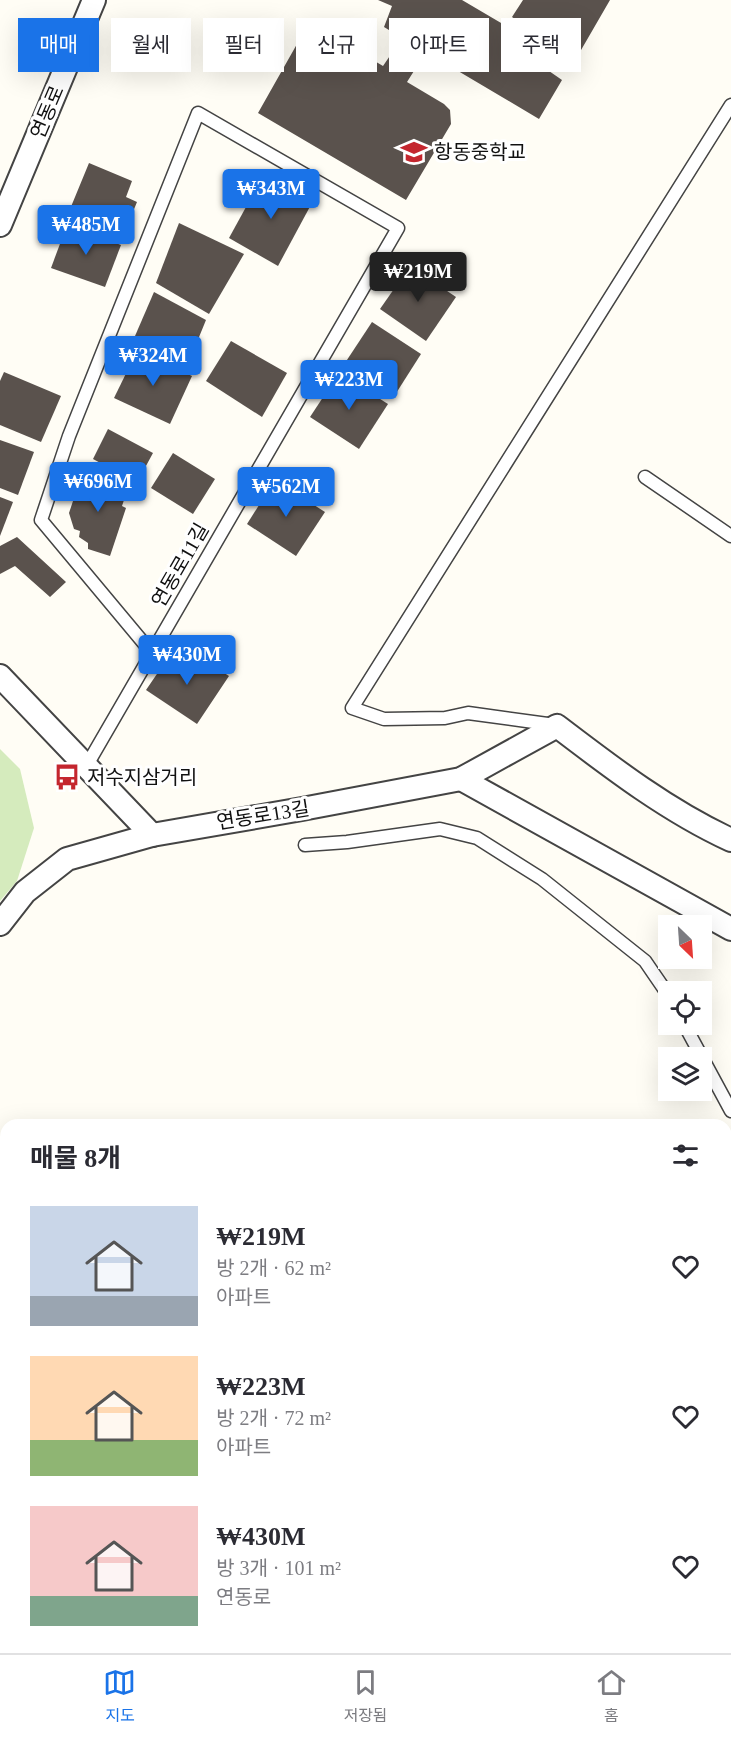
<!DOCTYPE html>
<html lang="ko">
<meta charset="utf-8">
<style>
:root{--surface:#fff;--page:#f7f7f7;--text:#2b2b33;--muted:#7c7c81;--line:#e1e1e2;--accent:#1a73e8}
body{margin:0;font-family:"Times New Roman","Noto Sans KR",serif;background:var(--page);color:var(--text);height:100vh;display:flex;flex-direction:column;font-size:22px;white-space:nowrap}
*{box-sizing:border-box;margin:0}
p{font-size:20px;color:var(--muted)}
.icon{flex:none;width:33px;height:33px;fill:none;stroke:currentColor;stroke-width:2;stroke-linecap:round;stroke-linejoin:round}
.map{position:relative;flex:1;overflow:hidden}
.drawer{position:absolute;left:0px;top:1119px;width:732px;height:534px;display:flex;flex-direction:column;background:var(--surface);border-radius:18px 18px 0 0;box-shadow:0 6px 24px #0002}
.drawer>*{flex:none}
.guide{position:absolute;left:18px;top:18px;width:696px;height:54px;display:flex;gap:12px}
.needle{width:39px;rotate:155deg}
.tools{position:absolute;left:658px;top:915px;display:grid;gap:12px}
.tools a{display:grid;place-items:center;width:54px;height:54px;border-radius:0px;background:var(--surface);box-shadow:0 6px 24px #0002;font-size:30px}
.price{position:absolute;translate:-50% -51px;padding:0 14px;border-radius:6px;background:var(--accent);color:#fff;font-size:20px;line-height:39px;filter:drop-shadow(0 2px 3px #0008)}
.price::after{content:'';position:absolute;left:50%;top:36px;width:18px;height:14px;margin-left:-9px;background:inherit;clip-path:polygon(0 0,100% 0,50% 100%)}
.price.on{background:#222;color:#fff}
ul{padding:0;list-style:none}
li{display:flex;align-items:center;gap:18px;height:150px;padding:0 30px}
li span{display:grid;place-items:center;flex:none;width:168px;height:120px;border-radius:0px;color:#555}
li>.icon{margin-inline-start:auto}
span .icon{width:72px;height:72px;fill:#fffc;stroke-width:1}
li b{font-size:26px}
h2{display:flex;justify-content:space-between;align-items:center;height:72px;padding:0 30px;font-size:26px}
.chip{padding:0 21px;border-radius:0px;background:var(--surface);box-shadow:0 6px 24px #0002;font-size:21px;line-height:54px}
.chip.on{background:var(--accent);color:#fff}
.dock{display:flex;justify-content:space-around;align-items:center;height:84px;border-top:2px solid var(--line);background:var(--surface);font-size:16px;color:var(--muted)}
.dock a{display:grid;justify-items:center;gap:3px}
.dock .on{color:var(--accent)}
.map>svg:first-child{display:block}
.green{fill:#d5ebbd}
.building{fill:#5a524d}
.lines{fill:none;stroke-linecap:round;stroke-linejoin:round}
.lane-casing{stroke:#444;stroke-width:15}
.street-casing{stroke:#444;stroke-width:26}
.lane{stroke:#fff;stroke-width:12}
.street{stroke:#fff;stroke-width:22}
.labels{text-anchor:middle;stroke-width:6;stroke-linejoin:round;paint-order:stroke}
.street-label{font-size:20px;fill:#111;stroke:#fff}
.poi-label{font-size:20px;fill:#111;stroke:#fff;text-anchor:start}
</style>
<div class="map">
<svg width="731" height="1653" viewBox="0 0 731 1653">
<rect width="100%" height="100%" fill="#fffdf5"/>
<polygon class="green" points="0,749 20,769 34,828 17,881 0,901"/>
<g class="building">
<polygon points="378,0 462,0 518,33 523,25 512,17 523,0 610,0 577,57 564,48 549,71 562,80 539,119 426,52 407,82 444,104 450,110 451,124 406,200 258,113 297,44 303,40 331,35 383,66 402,38 384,27 392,6"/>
<polygon points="89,163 132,181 126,197 137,202 123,236 68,214"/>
<polygon points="264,174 313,201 278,266 229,238"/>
<polygon points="179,223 244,254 209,314 156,283"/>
<polygon points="67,225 121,245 105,287 51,268"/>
<polygon points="410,266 456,297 426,341 380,309"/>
<polygon points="154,292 206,320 188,364 135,336"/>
<polygon points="372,322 421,354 393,398 343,366"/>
<polygon points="231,341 287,373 262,417 206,381"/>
<polygon points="137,351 192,376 170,424 114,398"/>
<polygon points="4,372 61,396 41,442 0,425 0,381"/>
<polygon points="339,373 388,404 359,449 310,417"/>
<polygon points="108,429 153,453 134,488 103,471 106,466 93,459"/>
<polygon points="0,440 34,452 18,495 0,488"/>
<polygon points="173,453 215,479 193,514 151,488"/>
<polygon points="82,474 127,491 122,506 126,508 110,556 88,549 88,543 79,537 80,531 74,529 69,513"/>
<polygon points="275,480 325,512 296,556 247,524"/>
<polygon points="0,497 13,502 0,536"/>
<polygon points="17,537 66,582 50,597 15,566 0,574 0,546"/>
<polygon points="174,649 203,668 207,662 229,676 197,724 146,690"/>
</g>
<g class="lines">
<g class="lane-casing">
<g id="lane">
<polyline points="645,477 731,536"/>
<polyline points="555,725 468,713 445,718 384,719 352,708 731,105"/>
<polyline points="87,765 398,228 198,113 69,436 41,520 152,653"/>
<polyline points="305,845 347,842 440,829 477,838 542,879 645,961 669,996"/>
<polyline points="684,1024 731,1111"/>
<polyline points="4,1268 6,1279"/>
<polyline points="36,1647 37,1653"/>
<polyline points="638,1647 650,1650 652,1647"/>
<polyline points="441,1653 470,1647"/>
</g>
</g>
<g class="street-casing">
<g id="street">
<polyline points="0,225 94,0"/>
<polyline points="0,676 152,835"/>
<polyline points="461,779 731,929"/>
<path d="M 0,924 L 25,892 L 67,859 L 152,835 L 302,809 L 461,779 L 557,726 C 612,768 668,811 731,840"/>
<polyline points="0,1584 6,1629"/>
<polyline points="8,1647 9,1653"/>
</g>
</g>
<use href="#lane" class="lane"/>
<use href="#street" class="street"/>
</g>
<defs>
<g id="school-bare" transform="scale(2.07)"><path d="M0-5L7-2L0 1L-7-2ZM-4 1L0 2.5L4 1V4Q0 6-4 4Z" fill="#c4262e" stroke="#fff" stroke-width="2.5" paint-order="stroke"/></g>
<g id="bus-bare" transform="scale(2.07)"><path d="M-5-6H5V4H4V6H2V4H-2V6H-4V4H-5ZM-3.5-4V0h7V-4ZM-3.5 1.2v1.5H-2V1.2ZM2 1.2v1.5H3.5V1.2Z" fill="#c4262e" stroke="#fff" stroke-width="2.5" paint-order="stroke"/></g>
</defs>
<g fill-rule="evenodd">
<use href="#school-bare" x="414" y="152"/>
<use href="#bus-bare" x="67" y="777"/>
</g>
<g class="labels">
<g class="street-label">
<text transform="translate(47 112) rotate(-67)" y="7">연동로</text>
<text transform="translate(180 565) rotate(-60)" y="7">연동로11길</text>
<text transform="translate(263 815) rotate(-9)" y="7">연동로13길</text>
</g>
<g class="poi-label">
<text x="434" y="159">항동중학교</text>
<text x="87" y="784">저수지삼거리</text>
</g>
</g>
</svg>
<div class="tools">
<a><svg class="needle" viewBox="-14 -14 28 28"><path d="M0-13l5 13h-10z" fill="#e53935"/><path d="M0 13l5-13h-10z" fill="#7c7c81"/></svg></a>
<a><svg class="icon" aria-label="locate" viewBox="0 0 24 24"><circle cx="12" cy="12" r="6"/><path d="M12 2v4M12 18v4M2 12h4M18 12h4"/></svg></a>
<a><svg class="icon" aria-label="layers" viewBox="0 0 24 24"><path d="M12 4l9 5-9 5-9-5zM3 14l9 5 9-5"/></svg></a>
</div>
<b class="price" style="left:271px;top:220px">₩343M</b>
<b class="price" style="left:86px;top:256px">₩485M</b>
<b class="price on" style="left:418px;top:303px">₩219M</b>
<b class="price" style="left:153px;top:387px">₩324M</b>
<b class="price" style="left:349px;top:411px">₩223M</b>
<b class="price" style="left:98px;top:513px">₩696M</b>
<b class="price" style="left:286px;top:518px">₩562M</b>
<b class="price" style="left:187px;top:686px">₩430M</b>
<div class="guide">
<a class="chip on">매매</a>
<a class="chip">월세</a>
<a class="chip">필터</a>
<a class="chip">신규</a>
<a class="chip">아파트</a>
<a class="chip">주택</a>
</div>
<section class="drawer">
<h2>매물 8개<svg class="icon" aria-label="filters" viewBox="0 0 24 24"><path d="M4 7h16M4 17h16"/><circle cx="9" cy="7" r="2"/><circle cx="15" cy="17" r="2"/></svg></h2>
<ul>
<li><span style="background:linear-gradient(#c9d6e8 75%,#9aa5b1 0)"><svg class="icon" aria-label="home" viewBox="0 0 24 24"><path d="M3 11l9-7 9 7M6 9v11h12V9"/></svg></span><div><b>₩219M</b><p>방 2개 · 62 m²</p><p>아파트</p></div><svg class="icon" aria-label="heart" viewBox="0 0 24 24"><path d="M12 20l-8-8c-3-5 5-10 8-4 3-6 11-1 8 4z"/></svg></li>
<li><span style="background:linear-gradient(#ffd9b3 70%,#8fb573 0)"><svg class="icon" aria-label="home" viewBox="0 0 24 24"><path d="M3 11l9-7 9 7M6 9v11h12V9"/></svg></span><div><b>₩223M</b><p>방 2개 · 72 m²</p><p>아파트</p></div><svg class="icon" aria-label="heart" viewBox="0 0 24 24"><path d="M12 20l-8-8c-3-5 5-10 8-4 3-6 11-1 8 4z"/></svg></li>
<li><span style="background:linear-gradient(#f6c9c9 75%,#7fa58c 0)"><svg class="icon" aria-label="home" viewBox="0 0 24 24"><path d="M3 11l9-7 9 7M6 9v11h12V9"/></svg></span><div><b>₩430M</b><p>방 3개 · 101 m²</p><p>연동로</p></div><svg class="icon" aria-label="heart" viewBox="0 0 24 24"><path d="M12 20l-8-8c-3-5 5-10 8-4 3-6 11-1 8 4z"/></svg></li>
</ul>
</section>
</div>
<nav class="dock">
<a class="on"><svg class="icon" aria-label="map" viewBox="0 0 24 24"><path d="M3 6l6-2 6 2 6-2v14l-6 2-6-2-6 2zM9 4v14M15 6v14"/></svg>지도</a>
<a><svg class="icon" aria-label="saved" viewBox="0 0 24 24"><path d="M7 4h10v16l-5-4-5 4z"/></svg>저장됨</a>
<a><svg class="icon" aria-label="home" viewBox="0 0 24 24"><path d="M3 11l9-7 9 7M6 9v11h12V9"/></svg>홈</a>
</nav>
